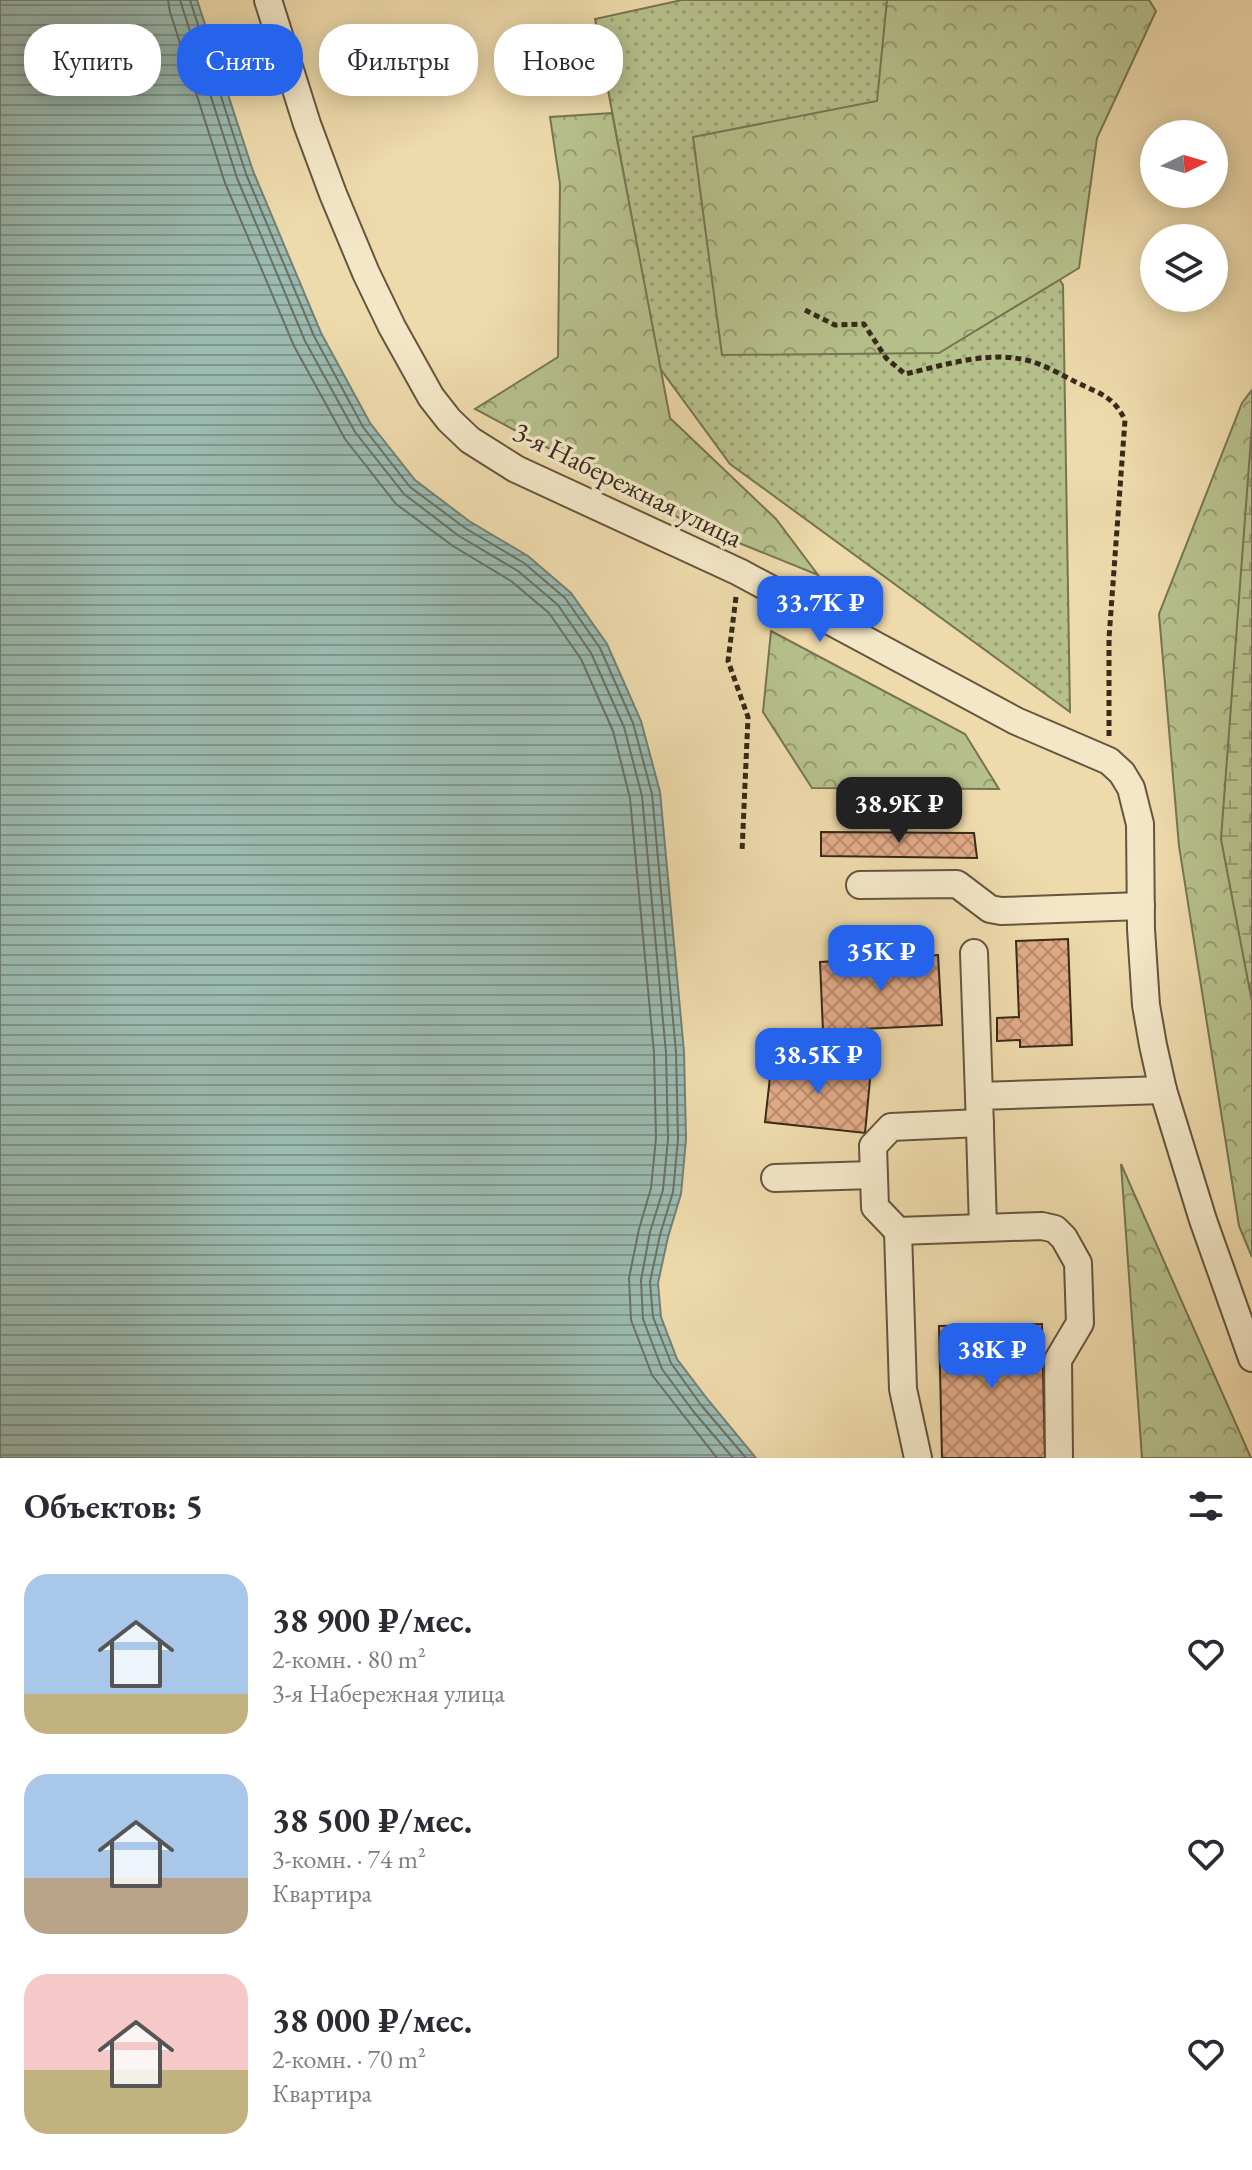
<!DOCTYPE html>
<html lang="ru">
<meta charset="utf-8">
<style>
:root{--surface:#fff;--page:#f7f7f7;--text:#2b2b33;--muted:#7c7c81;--accent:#2563eb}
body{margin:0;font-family:"EB Garamond",serif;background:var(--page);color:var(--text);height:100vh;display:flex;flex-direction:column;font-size:30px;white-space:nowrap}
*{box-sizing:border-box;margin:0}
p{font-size:26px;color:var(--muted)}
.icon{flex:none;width:44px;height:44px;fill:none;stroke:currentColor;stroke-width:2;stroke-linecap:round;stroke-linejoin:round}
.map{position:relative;height:1458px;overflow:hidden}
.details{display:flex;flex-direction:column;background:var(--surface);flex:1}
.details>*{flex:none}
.hud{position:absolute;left:24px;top:24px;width:800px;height:72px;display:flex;gap:16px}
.needle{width:52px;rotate:85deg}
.controls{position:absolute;left:1140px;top:120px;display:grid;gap:16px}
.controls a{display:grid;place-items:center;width:88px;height:88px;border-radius:50%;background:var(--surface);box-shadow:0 4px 20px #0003;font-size:40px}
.price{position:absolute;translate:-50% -68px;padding:0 18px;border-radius:16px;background:var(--accent);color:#fff;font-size:26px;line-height:52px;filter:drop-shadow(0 2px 4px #0008)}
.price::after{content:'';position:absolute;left:50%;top:48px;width:24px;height:18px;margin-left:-12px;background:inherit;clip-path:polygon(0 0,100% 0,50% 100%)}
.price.active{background:#222;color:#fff}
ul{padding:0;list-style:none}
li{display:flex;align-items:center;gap:24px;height:200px;padding:0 24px}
li span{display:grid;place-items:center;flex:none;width:224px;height:160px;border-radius:24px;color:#555}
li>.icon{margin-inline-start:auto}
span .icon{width:96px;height:96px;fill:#fffc;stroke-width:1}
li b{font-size:34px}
h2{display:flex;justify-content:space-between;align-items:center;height:96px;padding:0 24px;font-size:34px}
.pill{padding:0 28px;border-radius:32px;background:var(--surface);box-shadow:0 4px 20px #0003;font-size:28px;line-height:72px}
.pill.active{background:var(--accent);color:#fff}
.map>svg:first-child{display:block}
.grass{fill:url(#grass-dots);stroke:#767552;stroke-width:2}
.forest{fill:url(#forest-crowns);stroke:#767552;stroke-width:2}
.wetland{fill:url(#wetland-marsh);stroke:#767552;stroke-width:2}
.water{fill:url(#water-rules);stroke:#738074;stroke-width:2}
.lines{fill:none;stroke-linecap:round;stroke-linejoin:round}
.shore{stroke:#697265;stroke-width:2}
.building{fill:url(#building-cross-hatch);stroke:#372a1a;stroke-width:2}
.minor-casing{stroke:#65563e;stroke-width:30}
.path{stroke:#372a1a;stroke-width:5;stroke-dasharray:6 4;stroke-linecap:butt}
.minor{stroke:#f4e7c8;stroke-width:26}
.labels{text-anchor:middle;stroke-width:7;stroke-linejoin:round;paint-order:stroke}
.street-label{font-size:28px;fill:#372a1a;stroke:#f4e7c8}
</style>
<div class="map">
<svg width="1252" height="1458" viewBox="0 0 1252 1458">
<defs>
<pattern id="grass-dots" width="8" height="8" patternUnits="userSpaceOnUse" patternTransform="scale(2)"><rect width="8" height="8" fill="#b6c08b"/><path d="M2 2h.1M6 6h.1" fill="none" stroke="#959c71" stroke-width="1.8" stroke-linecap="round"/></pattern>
<pattern id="forest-crowns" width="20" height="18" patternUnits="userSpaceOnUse" patternTransform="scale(2)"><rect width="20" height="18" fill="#b6c08b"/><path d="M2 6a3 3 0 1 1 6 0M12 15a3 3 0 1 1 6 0" fill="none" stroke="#959c71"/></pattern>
<pattern id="wetland-marsh" width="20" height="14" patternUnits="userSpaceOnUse" patternTransform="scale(2)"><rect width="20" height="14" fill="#b6c08b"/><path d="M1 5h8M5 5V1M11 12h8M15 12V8" fill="none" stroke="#959c71"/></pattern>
<pattern id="water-rules" width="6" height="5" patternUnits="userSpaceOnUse" patternTransform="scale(2)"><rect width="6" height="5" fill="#9bbab0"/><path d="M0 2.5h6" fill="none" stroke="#7f978e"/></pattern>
<pattern id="building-cross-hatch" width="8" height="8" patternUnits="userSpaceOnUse" patternTransform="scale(2)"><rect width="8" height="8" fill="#e3aa87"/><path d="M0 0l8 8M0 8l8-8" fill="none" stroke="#b98b6e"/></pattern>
</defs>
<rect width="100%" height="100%" fill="#eedaab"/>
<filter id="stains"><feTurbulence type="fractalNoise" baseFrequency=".0025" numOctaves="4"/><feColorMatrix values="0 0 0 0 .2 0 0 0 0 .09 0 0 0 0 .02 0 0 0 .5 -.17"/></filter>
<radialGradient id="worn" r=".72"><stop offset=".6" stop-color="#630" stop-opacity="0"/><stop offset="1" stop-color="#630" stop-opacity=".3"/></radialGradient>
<polygon class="grass" points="682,0 889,0 1063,285 1070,712 730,464 659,367 595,19"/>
<g class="forest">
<polygon points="887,0 1149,0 1156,11 1097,138 1079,268 939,353 722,355 693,137 877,101"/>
<polygon points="612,113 670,418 776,519 818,575 685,521 475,409 558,357 560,184 550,117"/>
<polygon points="1252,390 1252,1257 1239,1226 1179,846 1159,614 1242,403"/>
<polygon points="771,631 965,734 999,789 812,788 763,712"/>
<polygon points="1121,1164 1251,1458 1142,1458"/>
</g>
<polygon class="wetland" points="1252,425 1252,1002 1221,839"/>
<polygon class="water" points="0,0 197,0 253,171 321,333 370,423 415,480 469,521 528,556 571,593 607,644 641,721 660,792 684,1052 686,1139 681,1194 668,1237 658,1283 661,1317 677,1359 708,1400 756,1458 0,1458"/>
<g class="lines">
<g class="shore">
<polyline points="168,0 170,12 225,183 294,346 345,439 396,504 453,546 511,581 549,613 581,659 613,731 630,798 654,1053 656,1138 651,1188 639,1229 629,1278 631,1320 652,1375 717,1458"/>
<polyline points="180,0 237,178 305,341 355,432 404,494 459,536 518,571 558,605 591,653 624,727 642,796 666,1053 668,1139 663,1190 650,1232 641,1280 643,1319 662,1369 693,1411 733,1458"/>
<polyline points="190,0 246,174 314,336 363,427 410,487 465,528 524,563 565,598 600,648 633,723 652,794 676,1052 678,1139 673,1192 660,1235 650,1282 653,1317 671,1363 701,1405 746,1458"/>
</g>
</g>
<g class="building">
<polygon points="821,832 974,833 977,858 821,856"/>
<polygon points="1068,939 1072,1045 1020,1047 1020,1040 997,1041 997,1018 1019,1017 1016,941"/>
<polygon points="938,955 942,1025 823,1031 820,962"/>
<polygon points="772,1059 871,1069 865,1133 765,1122"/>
<polygon points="1042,1324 1045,1458 942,1458 939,1326"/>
</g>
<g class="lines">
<g class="minor-casing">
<g id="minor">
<polyline points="268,0 307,124 333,194 366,273 392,327 431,397 449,420 470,440 516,469 739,572 1016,721 1109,761 1122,773 1131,788 1140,824 1141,929 1146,1005 1153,1045 1163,1090 1203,1220 1252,1358"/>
<polyline points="860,885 957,884 990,909 1001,911 1141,906"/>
<polyline points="974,953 979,1096"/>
<polyline points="980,1123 891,1127 873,1146 875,1207 898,1231 983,1228"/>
<polyline points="775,1178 873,1175"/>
<polyline points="898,1231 903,1389 918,1458"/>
<polyline points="1059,1458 1058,1360 1080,1323 1078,1263 1064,1238 1055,1229 1042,1226 983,1228 979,1096 1163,1090"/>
</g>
</g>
<g class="path">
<path d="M 805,310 L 835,325 L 864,324 L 886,358 L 905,374 C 941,366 983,352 1021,359 C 1041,362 1061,375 1078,383 C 1101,394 1114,397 1125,420 L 1109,638 L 1109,736"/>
<polyline points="736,597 728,661 748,717 742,852"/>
</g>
<use href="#minor" class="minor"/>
</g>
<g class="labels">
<g class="street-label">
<text transform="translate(628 484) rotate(26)" y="10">3-я Набережная улица</text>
</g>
</g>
<rect width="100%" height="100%" filter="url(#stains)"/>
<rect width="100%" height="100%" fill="url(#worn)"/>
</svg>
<div class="controls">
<a><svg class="needle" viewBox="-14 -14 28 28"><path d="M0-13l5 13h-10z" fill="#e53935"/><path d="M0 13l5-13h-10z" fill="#7c7c81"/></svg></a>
<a><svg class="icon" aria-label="layers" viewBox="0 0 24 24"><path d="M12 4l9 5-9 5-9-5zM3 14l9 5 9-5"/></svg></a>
</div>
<b class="price" style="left:820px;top:644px">33.7K ₽</b>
<b class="price active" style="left:899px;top:845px">38.9K ₽</b>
<b class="price" style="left:881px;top:993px">35K ₽</b>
<b class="price" style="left:818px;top:1096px">38.5K ₽</b>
<b class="price" style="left:992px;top:1391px">38K ₽</b>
<div class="hud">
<a class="pill">Купить</a>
<a class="pill active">Снять</a>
<a class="pill">Фильтры</a>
<a class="pill">Новое</a>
</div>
</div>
<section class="details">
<h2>Объектов: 5<svg class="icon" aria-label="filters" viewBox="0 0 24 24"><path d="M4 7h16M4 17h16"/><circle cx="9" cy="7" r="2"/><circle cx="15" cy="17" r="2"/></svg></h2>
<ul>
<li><span style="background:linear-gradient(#a9c7e8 75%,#c2b280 0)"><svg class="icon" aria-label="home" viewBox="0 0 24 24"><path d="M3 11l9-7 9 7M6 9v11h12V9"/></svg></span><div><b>38 900 ₽/мес.</b><p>2-комн. · 80 m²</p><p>3-я Набережная улица</p></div><svg class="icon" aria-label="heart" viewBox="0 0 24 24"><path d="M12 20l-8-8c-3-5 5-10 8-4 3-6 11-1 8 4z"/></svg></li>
<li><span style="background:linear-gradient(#a9c7e8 65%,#b9a48a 0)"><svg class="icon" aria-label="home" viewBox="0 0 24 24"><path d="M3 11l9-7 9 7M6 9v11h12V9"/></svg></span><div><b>38 500 ₽/мес.</b><p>3-комн. · 74 m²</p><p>Квартира</p></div><svg class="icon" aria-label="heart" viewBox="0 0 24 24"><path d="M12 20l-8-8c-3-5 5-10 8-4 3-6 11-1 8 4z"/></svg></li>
<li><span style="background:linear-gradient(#f6c9c9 60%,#c2b280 0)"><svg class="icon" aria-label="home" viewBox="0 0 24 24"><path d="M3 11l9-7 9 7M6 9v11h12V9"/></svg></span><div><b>38 000 ₽/мес.</b><p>2-комн. · 70 m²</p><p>Квартира</p></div><svg class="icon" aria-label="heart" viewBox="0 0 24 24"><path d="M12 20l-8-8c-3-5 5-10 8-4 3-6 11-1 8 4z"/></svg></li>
</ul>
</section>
